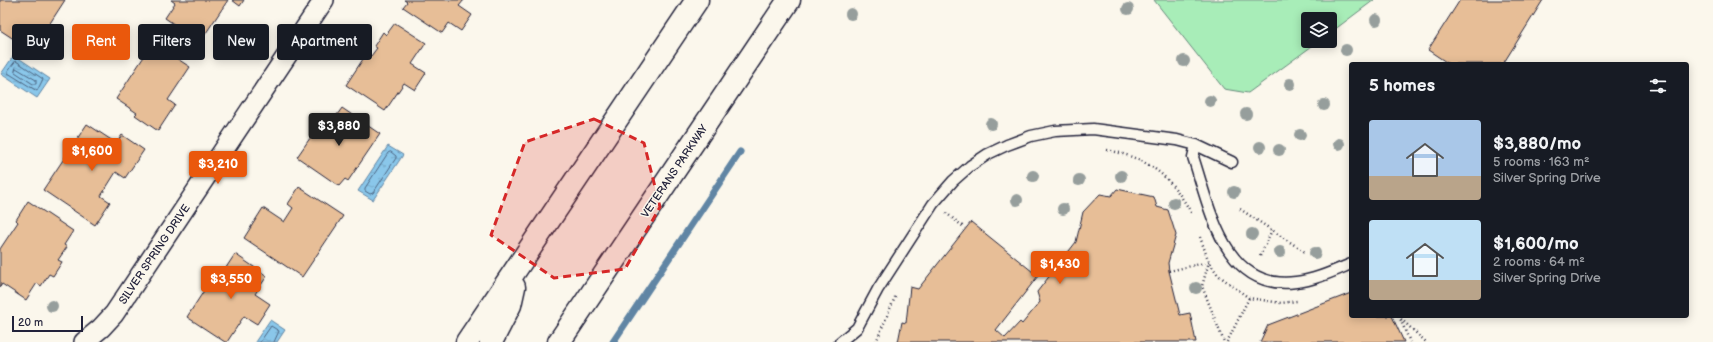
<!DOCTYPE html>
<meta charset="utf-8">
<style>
:root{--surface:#171b24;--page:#20242c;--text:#f1f3f6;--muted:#9ea1a6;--accent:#ea580c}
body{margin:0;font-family:"Balsamiq Sans",sans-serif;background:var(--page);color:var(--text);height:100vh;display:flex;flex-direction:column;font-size:15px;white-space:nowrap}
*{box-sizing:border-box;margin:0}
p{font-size:13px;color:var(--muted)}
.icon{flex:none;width:22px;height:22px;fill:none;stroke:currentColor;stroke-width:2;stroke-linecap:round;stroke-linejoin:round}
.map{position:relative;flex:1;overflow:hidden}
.side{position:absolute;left:1349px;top:62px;width:340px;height:256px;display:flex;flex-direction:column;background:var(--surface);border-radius:4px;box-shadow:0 2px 10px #0003}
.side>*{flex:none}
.guide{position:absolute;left:12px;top:24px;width:380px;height:36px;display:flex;gap:8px}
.buttons{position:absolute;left:1301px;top:12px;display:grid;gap:8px}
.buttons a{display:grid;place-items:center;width:36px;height:36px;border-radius:4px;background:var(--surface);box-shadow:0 2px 10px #0003;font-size:20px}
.scale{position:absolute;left:12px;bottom:10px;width:71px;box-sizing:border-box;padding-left:4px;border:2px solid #22223b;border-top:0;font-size:11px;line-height:14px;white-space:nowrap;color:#22223b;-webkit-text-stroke:3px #fbf7ec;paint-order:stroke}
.price{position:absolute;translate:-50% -34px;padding:0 9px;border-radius:4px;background:var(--accent);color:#fff;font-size:13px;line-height:26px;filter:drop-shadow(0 1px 2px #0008)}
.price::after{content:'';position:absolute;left:50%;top:24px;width:12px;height:9px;margin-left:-6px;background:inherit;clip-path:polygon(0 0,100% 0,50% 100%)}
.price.selected{background:#222;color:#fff}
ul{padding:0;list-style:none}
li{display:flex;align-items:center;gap:12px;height:100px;padding:0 20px}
li span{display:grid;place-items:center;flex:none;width:112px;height:80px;border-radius:4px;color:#555}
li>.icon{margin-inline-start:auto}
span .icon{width:48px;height:48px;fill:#fffc;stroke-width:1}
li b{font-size:17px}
h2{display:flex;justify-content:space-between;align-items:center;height:48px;padding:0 20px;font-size:17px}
.tag{padding:0 14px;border-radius:4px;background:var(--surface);box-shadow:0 2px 10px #0003;font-size:14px;line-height:36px}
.tag.selected{background:var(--accent);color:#fff}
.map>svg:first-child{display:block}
.pitch{fill:#a8edb8;stroke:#65887a}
.water{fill:url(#water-ripples);stroke:#6085a4}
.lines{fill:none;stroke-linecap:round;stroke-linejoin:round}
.shore{stroke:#4c6481;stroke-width:1}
.stream{stroke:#6085a4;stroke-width:7}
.building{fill:#e7be97;stroke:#22223b}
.service-casing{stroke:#22223b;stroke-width:13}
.minor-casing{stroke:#22223b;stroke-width:22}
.trunk-casing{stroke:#22223b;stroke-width:25}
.path{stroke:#22223b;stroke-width:2.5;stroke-dasharray:1 3;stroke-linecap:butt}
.service{stroke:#fbf7ec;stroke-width:10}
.minor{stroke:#fbf7ec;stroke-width:19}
.trunk{stroke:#fbf7ec;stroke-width:22}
.tree{fill:#969e9c}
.marked{fill:#d62828;fill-opacity:0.2;stroke:#d62828;stroke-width:3;stroke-dasharray:8 5;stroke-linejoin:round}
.labels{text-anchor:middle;stroke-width:3;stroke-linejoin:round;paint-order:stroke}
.street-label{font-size:11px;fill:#22223b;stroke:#fbf7ec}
</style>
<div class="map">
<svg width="1713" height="342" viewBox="0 0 1713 342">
<defs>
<pattern id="water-ripples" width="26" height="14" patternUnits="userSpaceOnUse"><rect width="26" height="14" fill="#8ac7ea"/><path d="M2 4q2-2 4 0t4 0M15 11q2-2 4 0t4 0" fill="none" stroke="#77abca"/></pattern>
</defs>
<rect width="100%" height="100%" fill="#fbf7ec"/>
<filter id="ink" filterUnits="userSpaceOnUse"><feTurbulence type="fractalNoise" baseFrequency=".025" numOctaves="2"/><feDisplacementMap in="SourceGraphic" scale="8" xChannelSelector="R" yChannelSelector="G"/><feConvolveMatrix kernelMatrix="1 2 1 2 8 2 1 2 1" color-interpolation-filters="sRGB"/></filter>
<g filter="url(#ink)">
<polygon class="pitch" points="1154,0 1374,0 1330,33 1330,19 1308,19 1308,41 1319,41 1248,93 1224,89"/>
<g class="water">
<polygon points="14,55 50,79 37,98 1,74"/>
<polygon points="388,146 403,155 373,200 358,191"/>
<polygon points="270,320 285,330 277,342 255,342"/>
</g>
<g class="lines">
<g class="shore">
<polygon points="16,61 43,79 37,91 8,73 8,71"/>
<polygon points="16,68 36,80 36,84 33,84 15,72"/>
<polygon points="391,152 396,156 396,158 373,193 370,194 365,191 365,188 388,153"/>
<polyline points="260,342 271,326 279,331 274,342"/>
</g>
<polyline class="stream" points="613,342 740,152"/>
</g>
<g class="building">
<polygon points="0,0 65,0 32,51 0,30"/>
<polygon points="171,0 228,0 200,42 165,18 175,3"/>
<polygon points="232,0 244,0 240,6"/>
<polygon points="404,0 464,0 459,6 472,15 461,31 449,23 442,33 403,7 407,2"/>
<polygon points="1460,0 1543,0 1503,64 1449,64 1428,50"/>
<polygon points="395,23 426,43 412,64 426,73 415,90 404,83 385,111 346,85 367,53 371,56 377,48 374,46 383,32 386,35"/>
<polygon points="153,43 190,67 168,100 175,105 158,131 135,115 137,113 116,99"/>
<polygon points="342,108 380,134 348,181 345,179 339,186 297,157 317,128 324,133"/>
<polygon points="87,124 116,143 122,135 144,150 125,178 116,172 101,196 110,202 95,225 43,190"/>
<polygon points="299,187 343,216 302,277 244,238 263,208 284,222 293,208 288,204"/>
<polygon points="1117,189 1154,197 1157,207 1168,210 1176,235 1168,263 1169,271 1180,315 1190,313 1196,342 898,342 902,322 906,323 910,287 918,289 971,222 1038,276 996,330 1005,338 1020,322 1022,324 1040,302 1037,292 1076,242 1083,212 1100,194 1111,196"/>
<polygon points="28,201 73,231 64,245 67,247 58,260 62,262 53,276 49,274 41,286 37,283 26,300 2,284 0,287 0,249 18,222 16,220"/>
<polygon points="235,254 267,276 255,294 270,304 257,324 244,316 227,342 225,342 187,317 207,286 212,289"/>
<polygon points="1351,293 1351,316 1392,316 1404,342 1260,342 1268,325"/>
</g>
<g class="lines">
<g class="service-casing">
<g id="service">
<path d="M 1196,145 L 1193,157 C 1210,208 1224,292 1296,282 C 1315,280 1334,271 1351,264"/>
<polyline points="840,342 857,328 878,289 933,204 953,181 970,166 988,154 1007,145 1031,136 1055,131 1093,129 1177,140 1196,145 1232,162"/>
</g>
</g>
<g class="minor-casing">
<polyline id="minor" points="84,342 101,328 114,314 324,0"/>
</g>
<g class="trunk-casing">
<g id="trunk">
<polyline points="467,342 697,0"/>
<polyline points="491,342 510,305 514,287"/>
<polyline points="559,342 789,0"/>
</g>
</g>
<g class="path">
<path d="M 1107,150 C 1151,159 1170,176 1192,214"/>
<polyline points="1240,209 1305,252"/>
<polyline points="946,213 965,228"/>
<polyline points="1200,237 1209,262 1218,275 1249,298 1281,303 1297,301"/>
<polyline points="1260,256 1272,230"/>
<polyline points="1169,271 1209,262 1202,286 1224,342"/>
<polyline points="1399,316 1410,342"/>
<polyline points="1401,319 1426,342"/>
<polyline points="876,342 896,295"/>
<polyline points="1227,342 1249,298"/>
</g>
<use href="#service" class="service"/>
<use href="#minor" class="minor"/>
<use href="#trunk" class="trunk"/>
</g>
<g class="tree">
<circle cx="1128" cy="9" r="6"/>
<circle cx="851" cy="14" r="6"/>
<circle cx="1376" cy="20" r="6"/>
<circle cx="1346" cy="50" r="6"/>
<circle cx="1184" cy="61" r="6"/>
<circle cx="1290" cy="84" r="6"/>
<circle cx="1210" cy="101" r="6"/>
<circle cx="1324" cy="105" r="6"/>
<circle cx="1246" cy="114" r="6"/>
<circle cx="991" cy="124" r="6"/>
<circle cx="1300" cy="135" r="6"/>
<circle cx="1339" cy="144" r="6"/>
<circle cx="1260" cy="147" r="6"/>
<circle cx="1279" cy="150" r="6"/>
<circle cx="1033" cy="176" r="6"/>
<circle cx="1121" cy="176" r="6"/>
<circle cx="1079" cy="180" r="6"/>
<circle cx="1234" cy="192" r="6"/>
<circle cx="1017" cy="200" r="6"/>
<circle cx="1174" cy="203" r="6"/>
<circle cx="1063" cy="209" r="6"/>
<circle cx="1252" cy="234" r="6"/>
<circle cx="1280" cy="252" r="6"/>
<circle cx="1315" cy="253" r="6"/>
<circle cx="1196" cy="288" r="6"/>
<circle cx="52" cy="306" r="6"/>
</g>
</g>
<path class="marked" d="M 594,119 L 644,143 L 660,207 L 625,269 L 554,278 L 491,235 L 525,142 Z"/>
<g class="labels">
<g class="street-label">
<text transform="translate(674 171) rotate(-56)" y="4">VETERANS PARKWAY</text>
<text transform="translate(154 254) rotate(-56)" y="4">SILVER SPRING DRIVE</text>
</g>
</g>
</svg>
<div class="buttons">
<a><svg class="icon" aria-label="layers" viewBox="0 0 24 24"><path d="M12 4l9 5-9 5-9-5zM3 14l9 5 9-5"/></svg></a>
</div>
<div class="scale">20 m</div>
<b class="price selected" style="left:339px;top:147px">$3,880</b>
<b class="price" style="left:92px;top:172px">$1,600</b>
<b class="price" style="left:218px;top:185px">$3,210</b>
<b class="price" style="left:1060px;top:285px">$1,430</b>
<b class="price" style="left:231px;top:300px">$3,550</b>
<div class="guide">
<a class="tag">Buy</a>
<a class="tag selected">Rent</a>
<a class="tag">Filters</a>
<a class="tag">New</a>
<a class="tag">Apartment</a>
</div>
<section class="side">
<h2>5 homes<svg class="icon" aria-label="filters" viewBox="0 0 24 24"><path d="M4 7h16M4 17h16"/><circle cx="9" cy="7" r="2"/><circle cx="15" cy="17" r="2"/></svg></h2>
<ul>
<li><span style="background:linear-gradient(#a9c7e8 70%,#b9a48a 0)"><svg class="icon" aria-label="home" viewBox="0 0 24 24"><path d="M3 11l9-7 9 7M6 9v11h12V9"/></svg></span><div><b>$3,880/mo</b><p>5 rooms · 163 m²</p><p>Silver Spring Drive</p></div></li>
<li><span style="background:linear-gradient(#bfe0f5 75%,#b9a48a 0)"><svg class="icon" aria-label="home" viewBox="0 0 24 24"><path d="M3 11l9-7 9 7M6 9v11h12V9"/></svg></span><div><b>$1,600/mo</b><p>2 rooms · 64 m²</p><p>Silver Spring Drive</p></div></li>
</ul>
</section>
</div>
